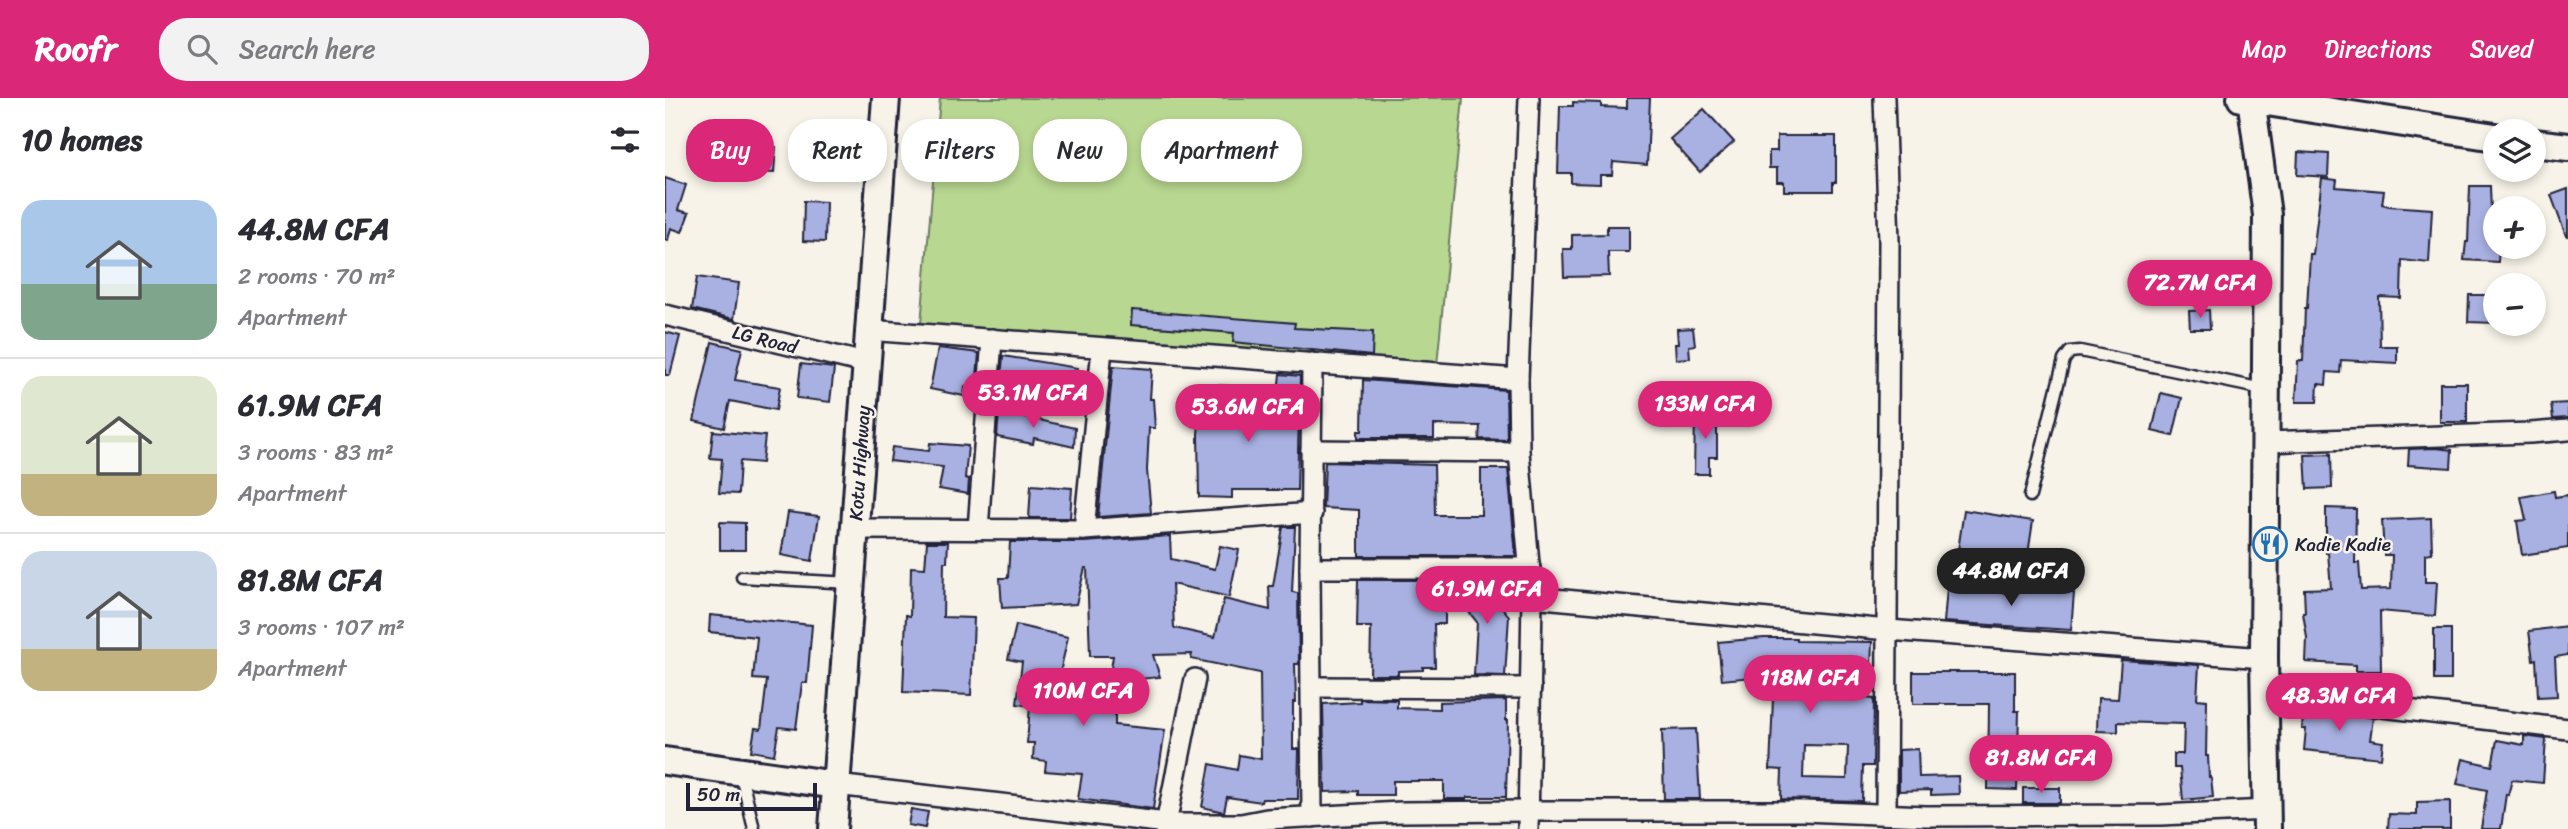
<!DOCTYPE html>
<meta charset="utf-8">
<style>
:root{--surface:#fff;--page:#f2f2f3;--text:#2b2b33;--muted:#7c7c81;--line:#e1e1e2;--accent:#db2777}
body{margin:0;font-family:Sriracha,sans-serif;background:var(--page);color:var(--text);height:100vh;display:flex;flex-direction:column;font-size:26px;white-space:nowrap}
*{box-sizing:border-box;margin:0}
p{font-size:23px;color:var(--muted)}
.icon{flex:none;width:38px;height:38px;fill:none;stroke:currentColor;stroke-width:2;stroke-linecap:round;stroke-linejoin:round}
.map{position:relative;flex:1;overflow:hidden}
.drawer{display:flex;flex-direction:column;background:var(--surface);width:665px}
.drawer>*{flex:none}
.banner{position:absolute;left:21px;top:21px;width:665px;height:63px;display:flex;gap:14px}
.controls{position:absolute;left:1818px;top:21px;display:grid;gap:14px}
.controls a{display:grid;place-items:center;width:63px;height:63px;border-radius:50%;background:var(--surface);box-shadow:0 4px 10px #0003;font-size:35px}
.scale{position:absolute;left:21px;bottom:18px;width:131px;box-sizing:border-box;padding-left:7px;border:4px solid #22223b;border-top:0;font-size:19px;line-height:24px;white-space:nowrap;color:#22223b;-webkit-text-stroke:5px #f7f3e8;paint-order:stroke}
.price{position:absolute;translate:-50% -60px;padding:0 16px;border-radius:24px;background:var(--accent);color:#fff;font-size:23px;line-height:46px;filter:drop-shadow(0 2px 4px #0008)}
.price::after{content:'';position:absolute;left:50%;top:42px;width:21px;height:16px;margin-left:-10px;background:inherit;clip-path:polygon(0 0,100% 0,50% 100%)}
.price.on{background:#222;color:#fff}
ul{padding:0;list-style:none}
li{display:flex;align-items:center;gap:21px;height:175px;padding:0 21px}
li+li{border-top:2px solid var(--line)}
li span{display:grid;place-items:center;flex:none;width:196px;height:140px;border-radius:21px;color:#555}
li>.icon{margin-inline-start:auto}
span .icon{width:84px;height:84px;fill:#fffc;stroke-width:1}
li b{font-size:30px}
h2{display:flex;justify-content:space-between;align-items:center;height:84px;padding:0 21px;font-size:30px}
.chip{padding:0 24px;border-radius:28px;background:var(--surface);box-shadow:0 4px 10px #0003;font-size:24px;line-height:63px}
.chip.on{background:var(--accent);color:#fff}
header{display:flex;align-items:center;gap:42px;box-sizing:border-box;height:98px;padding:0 35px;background:var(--accent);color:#fff}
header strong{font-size:33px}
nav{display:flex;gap:38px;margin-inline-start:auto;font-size:24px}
.search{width:490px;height:63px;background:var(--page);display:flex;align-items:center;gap:18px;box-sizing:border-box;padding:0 24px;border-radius:28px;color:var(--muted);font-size:26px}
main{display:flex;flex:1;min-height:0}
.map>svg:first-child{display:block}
.green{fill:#b8d790;stroke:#6d7c66;stroke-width:2}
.building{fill:#a8b1e1;stroke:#22223b;stroke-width:2;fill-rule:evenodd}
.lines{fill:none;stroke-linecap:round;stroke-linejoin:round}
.lane-casing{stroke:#22223b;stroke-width:15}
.street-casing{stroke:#22223b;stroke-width:24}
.secondary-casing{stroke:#22223b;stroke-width:32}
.lane{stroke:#f7f3e8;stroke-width:10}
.street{stroke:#f7f3e8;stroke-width:19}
.secondary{stroke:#f7f3e8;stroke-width:26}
.labels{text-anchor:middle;stroke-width:5;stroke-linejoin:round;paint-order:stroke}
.street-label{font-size:19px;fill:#22223b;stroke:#f7f3e8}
.poi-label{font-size:19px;fill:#22223b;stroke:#f7f3e8;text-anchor:start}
</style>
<header>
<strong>Roofr</strong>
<div class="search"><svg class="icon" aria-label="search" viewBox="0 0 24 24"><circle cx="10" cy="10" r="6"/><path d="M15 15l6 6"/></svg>Search here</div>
<nav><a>Map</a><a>Directions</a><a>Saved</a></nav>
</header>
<main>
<section class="drawer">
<h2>10 homes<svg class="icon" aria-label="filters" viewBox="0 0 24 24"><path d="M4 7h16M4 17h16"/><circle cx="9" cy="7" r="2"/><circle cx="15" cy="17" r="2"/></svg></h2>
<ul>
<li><span style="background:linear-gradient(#a9c7e8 60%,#7fa58c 0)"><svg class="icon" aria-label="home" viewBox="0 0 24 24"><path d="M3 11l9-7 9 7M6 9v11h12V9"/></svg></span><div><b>44.8M CFA</b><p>2 rooms · 70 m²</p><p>Apartment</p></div></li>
<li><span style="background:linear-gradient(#dfe7d0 70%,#c2b280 0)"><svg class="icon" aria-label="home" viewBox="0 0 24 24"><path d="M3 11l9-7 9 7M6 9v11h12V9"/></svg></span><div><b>61.9M CFA</b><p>3 rooms · 83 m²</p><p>Apartment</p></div></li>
<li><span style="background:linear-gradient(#c9d6e8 70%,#c2b280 0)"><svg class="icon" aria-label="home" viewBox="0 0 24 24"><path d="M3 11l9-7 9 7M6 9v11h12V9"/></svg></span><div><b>81.8M CFA</b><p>3 rooms · 107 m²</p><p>Apartment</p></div></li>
</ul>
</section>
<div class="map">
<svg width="1903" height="731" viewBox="0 0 1903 731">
<rect width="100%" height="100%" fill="#f7f3e8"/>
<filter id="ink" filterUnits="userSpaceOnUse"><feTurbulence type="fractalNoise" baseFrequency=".0143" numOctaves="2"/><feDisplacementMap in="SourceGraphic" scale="14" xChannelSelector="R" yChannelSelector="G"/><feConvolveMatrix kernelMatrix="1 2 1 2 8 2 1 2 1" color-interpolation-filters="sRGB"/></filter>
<g filter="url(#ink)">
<polygon class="green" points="275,0 798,0 772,267 256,226"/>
<g class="building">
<polygon points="962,0 985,0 982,67 948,64 947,77 935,77 935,86 906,85 906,75 893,75 895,8 908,8 908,4 936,5 936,9 962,10"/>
<polygon points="1039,11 1069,44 1035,74 1005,41"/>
<polygon points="1112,38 1171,38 1171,84 1168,84 1168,93 1119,93 1119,84 1112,84 1112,70 1104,70 1104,53 1112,53"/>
<polygon points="68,46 111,49 109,75 67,73"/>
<polygon points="1633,54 1664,56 1663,79 1632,77"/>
<polygon points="0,80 21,87 13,112 24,115 17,134 6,130 3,142 0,142"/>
<polygon points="1657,80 1672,82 1671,89 1719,93 1717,106 1724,108 1767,111 1764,165 1737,162 1736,200 1714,199 1715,248 1732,248 1732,265 1676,262 1675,275 1662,274 1661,287 1653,286 1652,304 1631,304 1633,263 1638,263 1640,210 1642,210 1645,156 1648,156"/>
<polygon points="1805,88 1825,88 1826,114 1830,114 1830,149 1834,149 1833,164 1799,162 1801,144 1803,144"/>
<polygon points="1903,91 1903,138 1901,138 1886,97"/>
<polygon points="139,103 161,104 160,144 138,143"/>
<polygon points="942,128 964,128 964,154 943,154 944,178 899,179 898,151 907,151 907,137 942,136"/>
<polygon points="32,179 74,185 69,221 27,211"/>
<polygon points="1804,197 1830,197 1830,225 1803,224"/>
<polygon points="467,212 630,225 629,230 708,234 707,258 568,244 569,235 466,227"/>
<polygon points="1544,212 1545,231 1525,231 1524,213"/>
<polygon points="1028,230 1030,247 1024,248 1025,260 1011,261 1010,246 1013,246 1012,231"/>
<polygon points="0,234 15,238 5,277 0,277"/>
<polygon points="47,244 77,251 70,282 115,289 111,312 65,303 59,330 29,323"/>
<polygon points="273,250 314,255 311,291 300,289 299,298 265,291"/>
<polygon points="338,258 413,270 409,301 335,293"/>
<polygon points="136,266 169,270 165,304 132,300"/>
<polygon points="448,268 487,271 485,301 488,301 490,330 484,330 482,372 486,415 433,419"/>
<polygon points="615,276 635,278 632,392 567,392 567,400 534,399 533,336 535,317 538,317 539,287 568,288 566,320 610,323"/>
<polygon points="698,282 841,292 842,342 814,341 815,328 769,327 769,340 693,340 693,333 697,333"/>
<rect x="1775" y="285" width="27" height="39"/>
<polygon points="1496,295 1517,300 1508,338 1487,333"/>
<polygon points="1903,305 1903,320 1888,321 1886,306"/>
<polygon points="334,313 410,330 409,349 369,340 368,346 332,339"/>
<polygon points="1030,314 1049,315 1049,318 1052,318 1052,359 1044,359 1044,376 1029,376"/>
<polygon points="48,333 100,338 97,365 75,363 73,396 54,395 57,361 45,360"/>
<polygon points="265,345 303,348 300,380 304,381 303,396 274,391 278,369 225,363 227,349 264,353"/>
<polygon points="1771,350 1787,352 1786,370 1743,367 1744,351"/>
<polygon points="1666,356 1667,390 1642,391 1640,357"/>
<polygon points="660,364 769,367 770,417 816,417 816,371 843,371 851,458 694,458 694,412 658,410"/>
<polygon points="366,387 407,390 405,420 364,420"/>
<polygon points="1889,393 1890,399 1903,397 1903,450 1857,457 1852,423 1861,422 1856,399"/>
<polygon points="1661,410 1691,411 1690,465 1694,465 1696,492 1726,491 1727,457 1719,457 1717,422 1766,420 1767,455 1760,456 1760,484 1772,484 1770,518 1715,513 1716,573 1691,573 1691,567 1641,564 1642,540 1638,515 1640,515 1639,491 1666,490 1663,455 1661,455"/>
<polygon points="1299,412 1368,423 1362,463 1293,452"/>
<polygon points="123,414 154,418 147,463 116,457"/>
<polygon points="55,424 80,425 80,452 55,452"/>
<polygon points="618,429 630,429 627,494 633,495 634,566 630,566 631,604 628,604 628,651 634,651 633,701 597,701 596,704 562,699 559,714 537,709 545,666 572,672 574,657 596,661 595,575 526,561 527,556 488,557 495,579 444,584 448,558 425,558 422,470 420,470 411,506 337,510 335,480 343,480 345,444 419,444 505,438 506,461 550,471 555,448 574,452 564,499 507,486 509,530 550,539 559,501 605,512 604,488 608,488"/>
<polygon points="262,444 283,444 282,464 279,464 278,519 309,520 306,597 238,594 241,517 245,518 246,469 260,470"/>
<polygon points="693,482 768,482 768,508 780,499 780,526 769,526 770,569 758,569 758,572 733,573 733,577 705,577 706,529 692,529"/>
<polygon points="802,482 824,482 835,496 836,508 844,518 840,578 809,577 812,524 787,493"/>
<polygon points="1282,490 1344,495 1344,490 1409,495 1406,532 1279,524"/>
<polygon points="45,517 147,527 142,585 137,585 131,631 114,629 109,657 86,653 90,630 96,631 102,582 88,581 92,539 44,534"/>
<polygon points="351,527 403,539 392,588 450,591 450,627 500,632 488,711 413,701 417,676 380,673 381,663 368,661 369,645 362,645 365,608 352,606 357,564 343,561"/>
<polygon points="1903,528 1903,557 1890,559 1892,598 1873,599 1871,561 1868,562 1864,533"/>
<rect x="1769" y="531" width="17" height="51"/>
<path d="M 1099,540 L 1131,540 L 1131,543 L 1207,544 L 1206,569 L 1149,568 L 1149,594 L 1209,601 L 1208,668 L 1198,668 L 1197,703 L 1116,701 L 1117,672 L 1105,671 L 1109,577 L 1057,582 L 1053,544 ZM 1139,647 L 1183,648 L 1182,681 L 1138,680 Z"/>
<polygon points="1456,562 1534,567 1532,601 1542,602 1541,658 1543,658 1544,679 1546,679 1548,699 1518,702 1515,670 1509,670 1509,656 1518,656 1519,626 1453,624 1453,634 1432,633 1433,600 1453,601"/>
<polygon points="1248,574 1350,574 1350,613 1354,613 1352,692 1323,691 1324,606 1248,606"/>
<polygon points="695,601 732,602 732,610 774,611 774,604 841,602 841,622 843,622 841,699 802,699 802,701 779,701 779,683 728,683 728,697 693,697 693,693 660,694 658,606 695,604"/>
<polygon points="1639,606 1708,620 1705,642 1718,644 1716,660 1639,652 1641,631 1637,631"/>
<polygon points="1031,631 1035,701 999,701 997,632"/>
<polygon points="1859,638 1881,641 1878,685 1847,682 1843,697 1841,696 1836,731 1816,731 1822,692 1792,686 1798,661 1827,668 1832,642 1859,647"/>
<polygon points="1253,651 1254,679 1293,678 1294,696 1266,697 1266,692 1234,693 1234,652"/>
<rect x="1358" y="690" width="37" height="15"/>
<polygon points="1785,703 1785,731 1723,731 1724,716 1752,717 1752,704"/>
<polygon points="246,711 263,714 260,730 243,727"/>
</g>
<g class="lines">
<g class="lane-casing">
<g id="lane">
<polyline points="1365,398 1399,262 1405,254 1415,253 1598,291"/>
<polyline points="77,479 186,485"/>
<polyline points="76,677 89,731"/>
</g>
</g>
<g class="street-casing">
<g id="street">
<polyline points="1219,0 1224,143 1221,716"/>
<polyline points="0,217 200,265"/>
<polyline points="203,232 853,281"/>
<polyline points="647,265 645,470 647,719"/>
<polyline points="1601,344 1865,335 1903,332"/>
<polyline points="646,352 854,354"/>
<polyline points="190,431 419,432 647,415"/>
<polyline points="313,431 327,241"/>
<polyline points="419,432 437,251"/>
<polyline points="645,470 865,470"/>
<polyline points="867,499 1223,532 1599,560"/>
<polyline points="1599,585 1708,608 1903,631"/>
<polyline points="646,589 866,590"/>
<polyline points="171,687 511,726 576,726 602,721 736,714 863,713 1138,713 1261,718 1496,717 1603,712"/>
<polyline points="500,731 530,581"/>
<polyline points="863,731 867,499 854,354 853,281 864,0"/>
</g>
</g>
<g class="secondary-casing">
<g id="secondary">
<polyline points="1576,0 1830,39"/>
<polyline points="1586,0 1602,117 1599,560 1602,731"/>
<polyline points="1869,45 1903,49"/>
<polyline points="0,663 171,687"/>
<polyline points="168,731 221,0"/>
</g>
</g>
<use href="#lane" class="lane"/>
<use href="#street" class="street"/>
<use href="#secondary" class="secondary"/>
</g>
</g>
<defs>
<g id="restaurant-ring" transform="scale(1.75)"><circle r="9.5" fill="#f7f3e8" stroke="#1f6fb2" stroke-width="1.5"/><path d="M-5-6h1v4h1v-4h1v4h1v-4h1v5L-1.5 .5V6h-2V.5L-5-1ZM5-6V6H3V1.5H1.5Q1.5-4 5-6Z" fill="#1f6fb2"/></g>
</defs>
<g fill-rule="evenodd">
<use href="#restaurant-ring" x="1605" y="446"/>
</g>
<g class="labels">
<g class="street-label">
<text transform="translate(100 241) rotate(14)" y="7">LG Road</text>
<text transform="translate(194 365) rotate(-86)" y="7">Kotu Highway</text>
</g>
<g class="poi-label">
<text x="1630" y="453">Kadie Kadie</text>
</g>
</g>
</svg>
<div class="controls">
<a><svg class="icon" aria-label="layers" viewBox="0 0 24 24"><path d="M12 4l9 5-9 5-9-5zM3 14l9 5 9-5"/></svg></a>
<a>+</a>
<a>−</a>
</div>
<div class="scale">50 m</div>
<b class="price" style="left:1535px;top:222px">72.7M CFA</b>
<b class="price" style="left:368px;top:332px">53.1M CFA</b>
<b class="price" style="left:1040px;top:343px">133M CFA</b>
<b class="price" style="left:583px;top:346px">53.6M CFA</b>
<b class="price on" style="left:1346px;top:510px">44.8M CFA</b>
<b class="price" style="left:822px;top:528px">61.9M CFA</b>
<b class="price" style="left:1145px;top:617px">118M CFA</b>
<b class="price" style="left:418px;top:630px">110M CFA</b>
<b class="price" style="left:1674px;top:635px">48.3M CFA</b>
<b class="price" style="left:1376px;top:697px">81.8M CFA</b>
<div class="banner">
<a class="chip on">Buy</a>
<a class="chip">Rent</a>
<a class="chip">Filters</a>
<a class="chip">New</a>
<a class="chip">Apartment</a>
</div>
</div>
</main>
